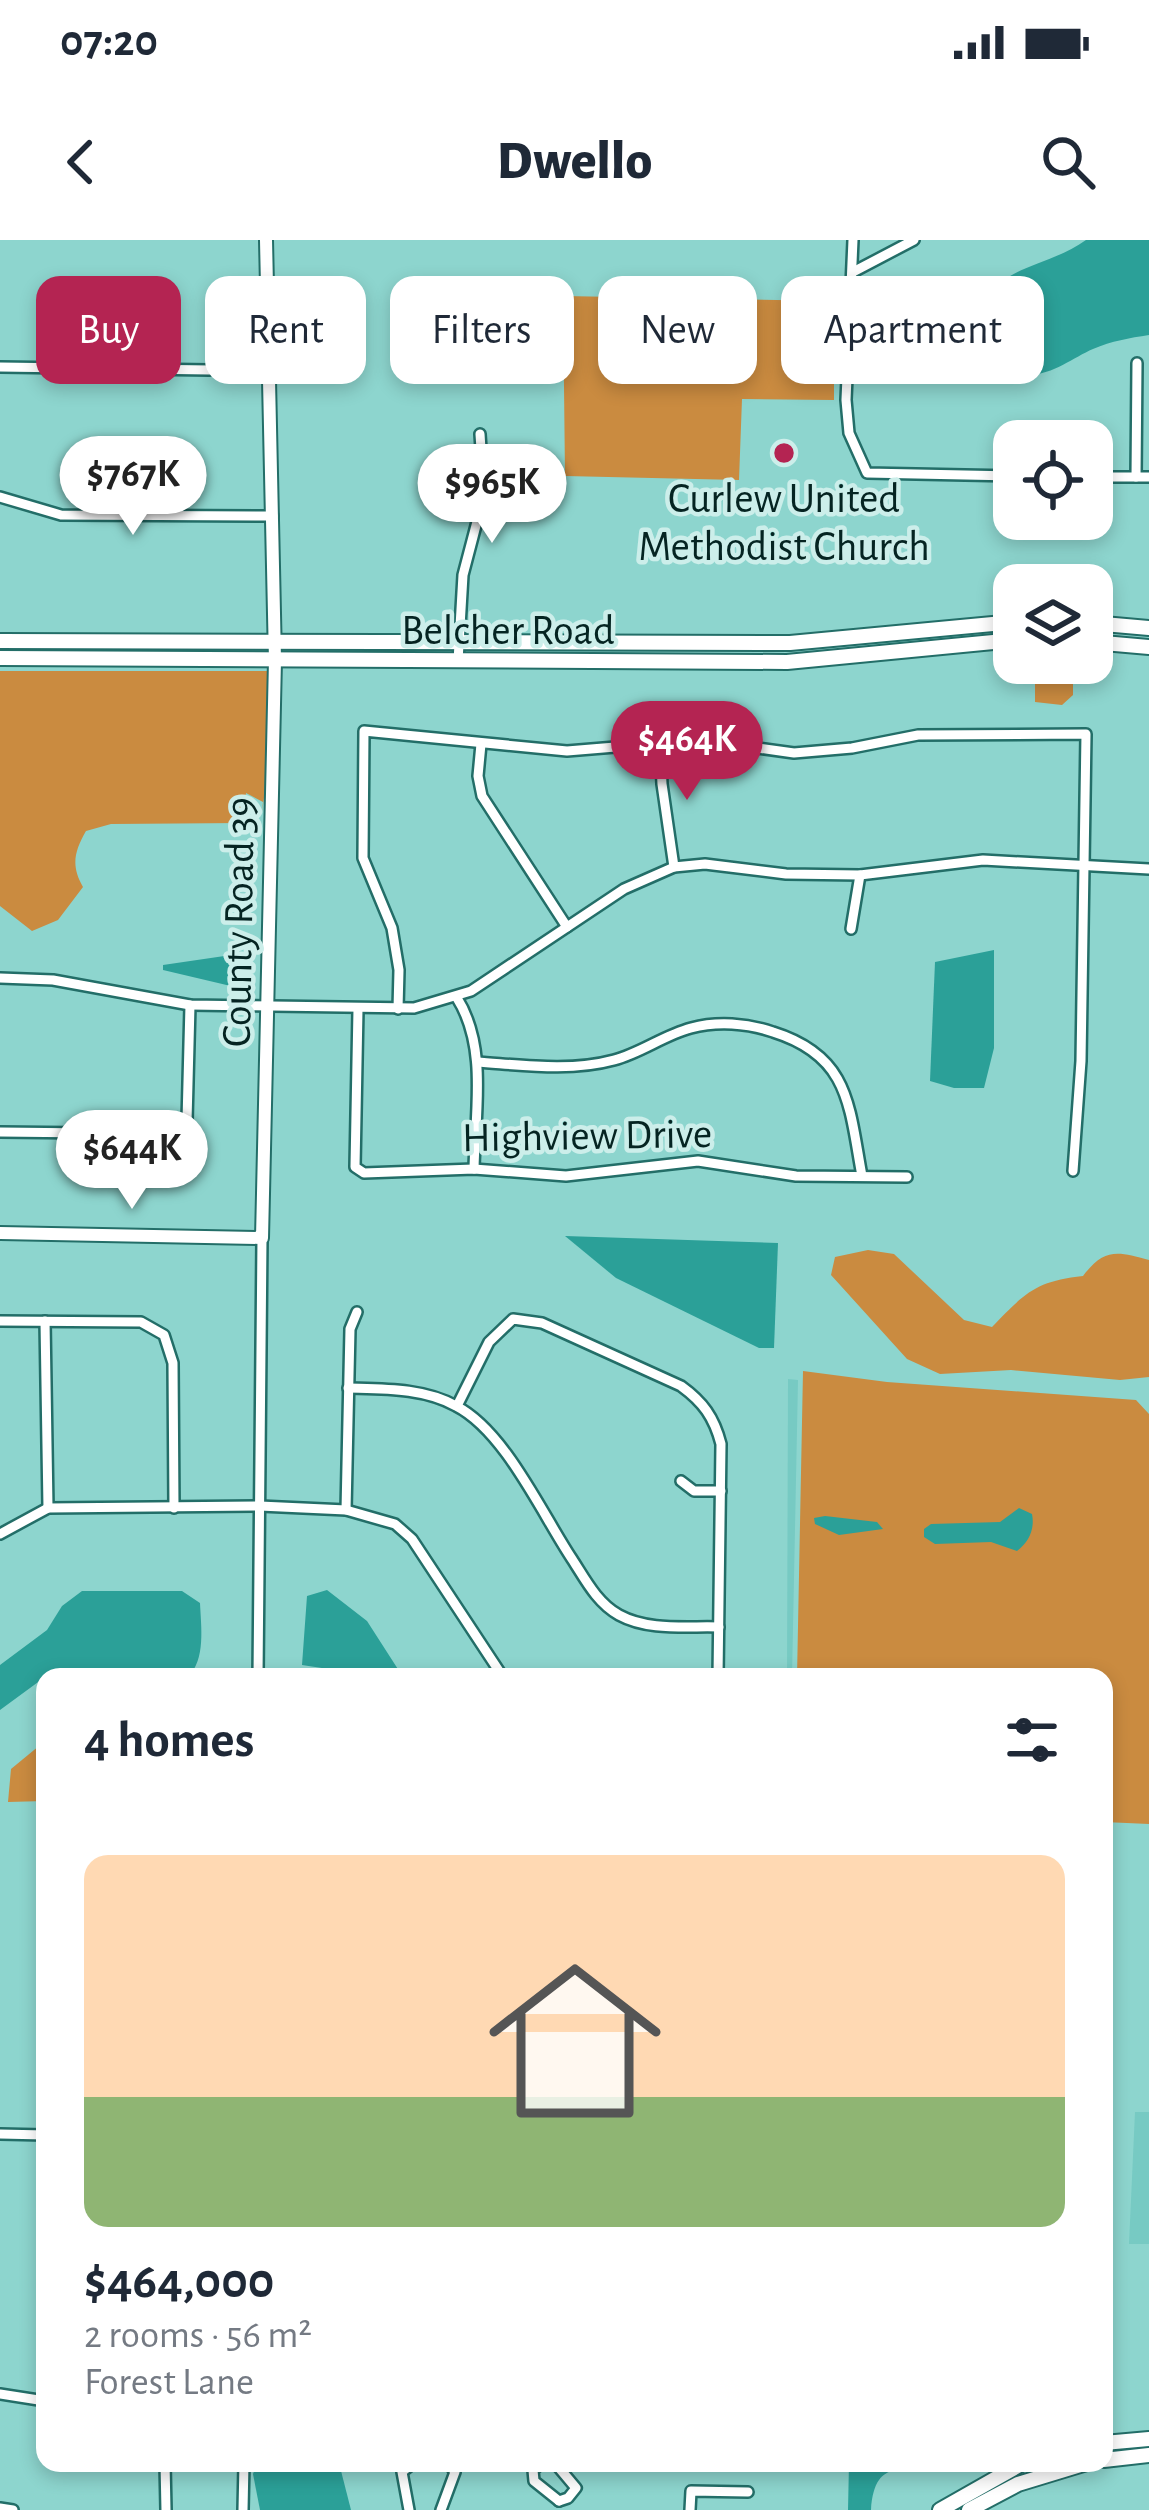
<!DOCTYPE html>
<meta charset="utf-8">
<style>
:root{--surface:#fff;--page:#f2f2f3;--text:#1f2937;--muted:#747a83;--line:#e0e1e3;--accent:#b42452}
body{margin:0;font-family:"Alegreya Sans",sans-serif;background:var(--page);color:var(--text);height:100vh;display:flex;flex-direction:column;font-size:45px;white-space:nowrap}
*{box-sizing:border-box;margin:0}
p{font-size:39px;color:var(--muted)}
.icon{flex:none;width:66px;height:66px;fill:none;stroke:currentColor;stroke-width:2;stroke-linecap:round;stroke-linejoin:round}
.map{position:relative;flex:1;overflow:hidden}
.details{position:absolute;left:36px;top:1428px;width:1077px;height:804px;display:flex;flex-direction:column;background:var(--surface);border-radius:24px;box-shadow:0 6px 18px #0003}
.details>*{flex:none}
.hud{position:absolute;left:36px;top:36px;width:1077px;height:108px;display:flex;gap:24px}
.controls{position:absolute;left:993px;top:180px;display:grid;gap:24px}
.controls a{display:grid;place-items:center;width:120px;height:120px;border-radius:24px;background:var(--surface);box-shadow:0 6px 18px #0003;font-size:60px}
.price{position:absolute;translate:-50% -102px;padding:0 27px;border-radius:42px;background:#fff;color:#222;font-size:39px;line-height:78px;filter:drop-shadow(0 3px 6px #0008)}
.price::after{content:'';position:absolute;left:50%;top:72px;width:36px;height:27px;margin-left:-18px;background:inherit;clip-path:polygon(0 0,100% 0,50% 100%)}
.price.on{background:var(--accent);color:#fff}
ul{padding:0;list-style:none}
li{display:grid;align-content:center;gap:24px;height:636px;padding:0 48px}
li+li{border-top:3px solid var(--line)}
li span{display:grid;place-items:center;height:372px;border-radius:24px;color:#555}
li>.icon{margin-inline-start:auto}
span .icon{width:216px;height:216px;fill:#fffc;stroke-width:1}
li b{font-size:51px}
h2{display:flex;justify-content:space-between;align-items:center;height:144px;padding:0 48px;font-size:51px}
.chip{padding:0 42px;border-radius:24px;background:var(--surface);box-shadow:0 6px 18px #0003;font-size:42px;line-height:108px}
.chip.on{background:var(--accent);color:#fff}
.status{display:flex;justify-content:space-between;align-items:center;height:84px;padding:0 60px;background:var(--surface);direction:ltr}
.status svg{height:33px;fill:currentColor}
header{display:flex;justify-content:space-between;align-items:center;height:156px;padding:0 48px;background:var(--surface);font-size:54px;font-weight:800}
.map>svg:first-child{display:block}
.built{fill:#77cac3}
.green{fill:#ca8b40}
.water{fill:#2ba098}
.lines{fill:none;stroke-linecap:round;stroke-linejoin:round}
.minor-casing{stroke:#236e68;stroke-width:14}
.tertiary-casing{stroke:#236e68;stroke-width:16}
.secondary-casing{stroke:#236e68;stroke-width:18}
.minor{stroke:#fff;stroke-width:9}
.tertiary{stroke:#fff;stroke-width:12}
.secondary{stroke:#fff;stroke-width:14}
.poi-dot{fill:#b42452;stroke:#cceeea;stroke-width:4.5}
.labels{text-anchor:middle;stroke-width:9;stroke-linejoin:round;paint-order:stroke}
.poi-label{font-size:42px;fill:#052422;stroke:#cceeea}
.street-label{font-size:42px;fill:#052422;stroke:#cceeea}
</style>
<div class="status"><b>07:20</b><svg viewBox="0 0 49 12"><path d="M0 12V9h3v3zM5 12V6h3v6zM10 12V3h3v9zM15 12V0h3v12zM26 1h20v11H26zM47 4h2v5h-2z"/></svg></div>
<header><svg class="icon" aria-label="back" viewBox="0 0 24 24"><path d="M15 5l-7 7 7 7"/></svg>Dwello<svg class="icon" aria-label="search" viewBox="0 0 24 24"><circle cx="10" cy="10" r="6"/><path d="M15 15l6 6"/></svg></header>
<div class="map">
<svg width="1149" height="2270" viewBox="0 0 1149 2270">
<rect width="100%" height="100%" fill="#8dd5ce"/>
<g class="built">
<polygon points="788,1139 798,1140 792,1437 787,1437"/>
<polygon points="1135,1872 1149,1872 1149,2004 1129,2004"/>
</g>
<g class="green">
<polygon points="563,56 834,61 834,160 742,159 739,240 565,236"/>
<polygon points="1035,423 1089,423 1073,428 1073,455 1062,465 1035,462"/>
<path d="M 0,431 L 269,431 L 267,535 L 262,573 L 263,562 L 246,553 L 243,583 L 111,584 L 86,591 C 74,612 71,626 83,647 L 58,680 L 32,691 L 0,666 Z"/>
<path d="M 868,1010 L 894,1014 L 964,1080 L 992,1087 C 1024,1054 1035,1041 1083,1036 C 1104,1008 1117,1011 1149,1020 L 1149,1137 L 1120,1140 L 1011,1130 L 940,1134 L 907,1119 L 831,1035 L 835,1017 Z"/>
<polygon points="803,1131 887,1142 1136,1160 1149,1174 1149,1584 1104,1582 1104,1437 797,1437"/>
<polygon points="45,1501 45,1561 8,1562 11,1529"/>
</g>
<g class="water">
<path d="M 1086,0 L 1149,0 L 1149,95 C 1129,98 1112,101 1093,109 C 1072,118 1047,139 1022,134 C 1002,130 989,113 978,99 C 978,23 1038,34 1086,0 Z"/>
<polygon points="994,710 994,808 984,848 954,848 930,841 935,722"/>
<polygon points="238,714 235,747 163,730 163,725"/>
<polygon points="565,996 778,1003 774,1108 759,1108 616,1038"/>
<path d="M 1019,1268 L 1032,1274 C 1035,1289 1029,1302 1017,1311 L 991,1302 L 935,1304 L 924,1297 L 924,1289 L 931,1284 L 1000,1282 Z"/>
<polygon points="825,1276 877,1282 883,1289 839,1295 815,1284 814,1278"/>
<polygon points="327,1350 367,1381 403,1437 341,1437 335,1430 302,1425 307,1356"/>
<path d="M 82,1351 L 182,1351 L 200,1363 C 201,1387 206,1419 188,1437 L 45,1437 L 0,1470 L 0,1425 L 47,1390 L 62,1366 Z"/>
<polygon points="257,2223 339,2223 351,2270 260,2270 253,2234"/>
<path d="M 849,2223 L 940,2223 L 940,2225 C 908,2237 875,2212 871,2270 L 848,2270 Z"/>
</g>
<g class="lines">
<g class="minor-casing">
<g id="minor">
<polyline points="853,0 846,160 849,193 867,233 1014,236"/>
<polyline points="853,32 914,0"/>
<polyline points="0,127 210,130"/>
<polyline points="1092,237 1149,237"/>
<polyline points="1136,237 1137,123"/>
<polyline points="0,257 61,275 273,276"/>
<polyline points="458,421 463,335 484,255 480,194"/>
<polyline points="660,502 662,544 674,627"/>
<polyline points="481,504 478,536 482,556 567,687"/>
<polyline points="851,689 860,635"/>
<polyline points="0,738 53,740 190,765 414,768 471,751 624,649 674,627 705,624 786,634 860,635 983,620 1149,629"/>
<path d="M 457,758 C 488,807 475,873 474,929"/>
<polyline points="358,769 355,927 364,933 474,929 566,936 698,921 796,936 907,937"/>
<polyline points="398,769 399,730 392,688 363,618 364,491 567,511 700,500 794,513 852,508 918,495 1086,494 1081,821 1073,931"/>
<path d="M 477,822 C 522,825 570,832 614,820 C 641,813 664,795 691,788 C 717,781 747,783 773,792 C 850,816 849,866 862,936"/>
<polyline points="0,892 182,894 187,881 190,765"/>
<polyline points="0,1081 141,1082 164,1095 173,1123 174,1268"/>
<polyline points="45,1081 48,1268"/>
<path d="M 348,1148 C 384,1149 424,1148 456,1166 C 505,1191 542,1274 572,1319 C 585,1339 597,1363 619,1375 C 648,1391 686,1386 719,1387"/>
<path d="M 457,1166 L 489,1102 L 513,1079 L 542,1083 L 681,1146 C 703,1162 714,1177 721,1204 L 718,1437"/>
<polyline points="681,1241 694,1251 721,1251"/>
<polyline points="346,1270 350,1089 357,1072"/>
<polyline points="0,1294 48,1268 260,1266 346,1270 395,1284 412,1299 503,1437"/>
<polyline points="258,1437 262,998"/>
<polyline points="0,1894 45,1895"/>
<polyline points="0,2154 45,2161"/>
<polyline points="165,2223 166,2270"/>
<polyline points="542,2223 533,2230 534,2241 559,2261"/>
<polyline points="555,2223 576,2248 568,2258 559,2261"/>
<polyline points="0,2268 13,2270"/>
<polyline points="243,2270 244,2223"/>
<polyline points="409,2270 402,2232 412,2224 449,2224 455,2232 441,2270"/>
<polyline points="690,2270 691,2251 748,2252"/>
</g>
</g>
<g class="tertiary-casing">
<polyline id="tertiary" points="0,993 262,998 275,420 266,0"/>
</g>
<g class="secondary-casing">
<g id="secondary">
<polyline points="1092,383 1149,388"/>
<polyline points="0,401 790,403 1014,382"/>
<polyline points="1092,402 1149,407"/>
<polyline points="0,418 787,422 1014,400"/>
<polyline points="1104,2203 1149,2199"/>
<polyline points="1104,2220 1149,2215"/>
<polyline points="940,2270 1023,2223"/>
<polyline points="969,2270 1018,2244 1087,2223"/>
</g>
</g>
<use href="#minor" class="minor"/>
<use href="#tertiary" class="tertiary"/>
<use href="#secondary" class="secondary"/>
</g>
<circle class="poi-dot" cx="784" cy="213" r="12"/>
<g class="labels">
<g class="poi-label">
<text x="784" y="272">Curlew United<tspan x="784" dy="48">Methodist Church</tspan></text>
</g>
<g class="street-label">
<text x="508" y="404">Belcher Road</text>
<text transform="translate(237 682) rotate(-89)" y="15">County Road 39</text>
<text transform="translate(587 894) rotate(-1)" y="15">Highview Drive</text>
</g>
</g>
</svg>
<div class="controls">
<a><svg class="icon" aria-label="locate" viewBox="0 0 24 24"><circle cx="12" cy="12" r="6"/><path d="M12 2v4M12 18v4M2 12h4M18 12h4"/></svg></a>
<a><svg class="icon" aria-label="layers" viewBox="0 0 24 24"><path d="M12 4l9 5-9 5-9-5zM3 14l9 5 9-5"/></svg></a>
</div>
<b class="price" style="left:133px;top:298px">$767K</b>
<b class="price" style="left:492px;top:306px">$965K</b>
<b class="price on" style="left:687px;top:563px">$464K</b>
<b class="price" style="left:132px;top:972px">$644K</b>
<div class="hud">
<a class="chip on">Buy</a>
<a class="chip">Rent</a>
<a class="chip">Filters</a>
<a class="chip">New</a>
<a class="chip">Apartment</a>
</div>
<section class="details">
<h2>4 homes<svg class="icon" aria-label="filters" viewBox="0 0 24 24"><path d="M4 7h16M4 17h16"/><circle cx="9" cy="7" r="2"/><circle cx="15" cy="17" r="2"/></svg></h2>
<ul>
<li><span style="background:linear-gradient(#ffd9b3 65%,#8fb573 0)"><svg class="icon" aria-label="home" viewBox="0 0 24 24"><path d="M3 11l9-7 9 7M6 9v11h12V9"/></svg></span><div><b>$464,000</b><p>2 rooms · 56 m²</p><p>Forest Lane</p></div></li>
</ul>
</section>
</div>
